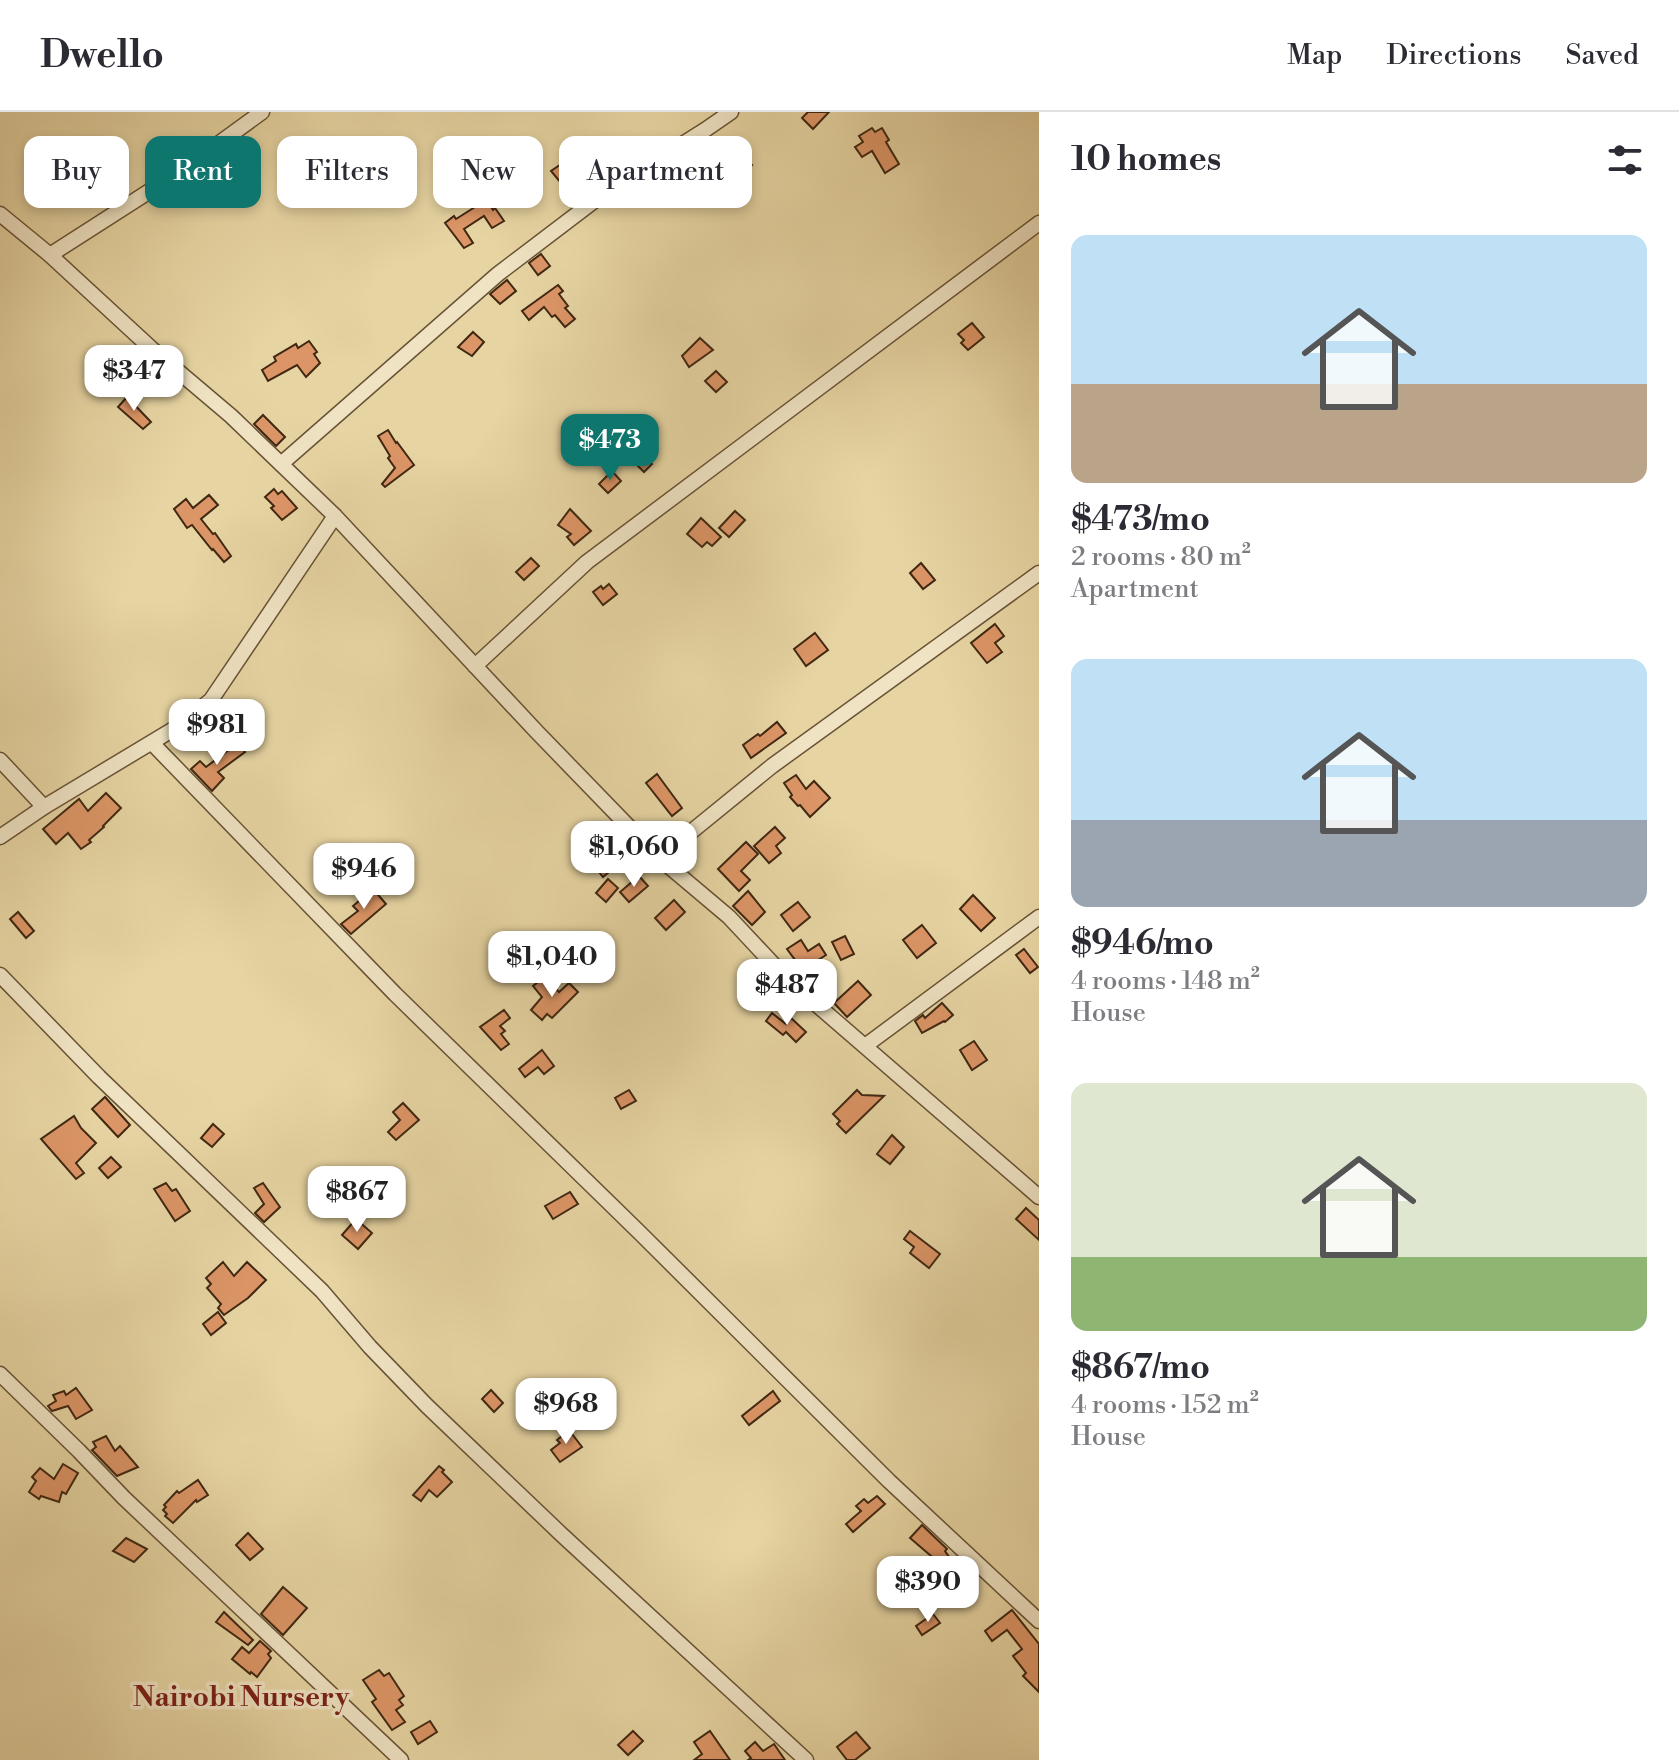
<!DOCTYPE html>
<meta charset="utf-8">
<style>
:root{--surface:#fff;--page:#f7f7f7;--text:#2b2b33;--muted:#7c7c81;--line:#e1e1e2;--accent:#0f766e}
body{margin:0;font-family:"Libre Bodoni",serif;background:var(--page);color:var(--text);height:100vh;display:flex;flex-direction:column;font-size:30px;white-space:nowrap}
*{box-sizing:border-box;margin:0}
p{font-size:26px;color:var(--muted)}
.icon{flex:none;width:44px;height:44px;fill:none;stroke:currentColor;stroke-width:2;stroke-linecap:round;stroke-linejoin:round}
.map{position:relative;flex:1;overflow:hidden}
.side{display:flex;flex-direction:column;background:var(--surface);width:640px}
.side>*{flex:none}
.hud{position:absolute;left:24px;top:24px;width:760px;height:72px;display:flex;gap:16px}
.price{position:absolute;translate:-50% -68px;padding:0 18px;border-radius:16px;background:#fff;color:#222;font-size:26px;line-height:52px;filter:drop-shadow(0 2px 4px #0008)}
.price::after{content:'';position:absolute;left:50%;top:48px;width:24px;height:18px;margin-left:-12px;background:inherit;clip-path:polygon(0 0,100% 0,50% 100%)}
.price.selected{background:var(--accent);color:#fff}
ul{padding:0;list-style:none}
li{display:grid;align-content:center;gap:16px;height:424px;padding:0 32px}
li span{display:grid;place-items:center;height:248px;border-radius:16px;color:#555}
li>.icon{margin-inline-start:auto}
span .icon{width:144px;height:144px;fill:#fffc;stroke-width:1}
li b{font-size:34px}
h2{display:flex;justify-content:space-between;align-items:center;height:96px;padding:0 32px;font-size:34px}
.pill{padding:0 28px;border-radius:16px;background:var(--surface);box-shadow:0 4px 12px #0003;font-size:28px;line-height:72px}
.pill.selected{background:var(--accent);color:#fff}
header{display:flex;align-items:center;gap:48px;box-sizing:border-box;height:112px;padding:0 40px;background:var(--surface);border-bottom:2px solid var(--line)}
header strong{font-size:38px}
nav{display:flex;gap:44px;margin-inline-start:auto;font-size:28px}
main{display:flex;flex:1;min-height:0}
.map>svg:first-child{display:block}
.building{fill:#dc9566;stroke:#3f2711;stroke-width:2}
.lines{fill:none;stroke-linecap:round;stroke-linejoin:round}
.minor-casing{stroke:#695235;stroke-width:17}
.minor{stroke:#efe3c3;stroke-width:14}
.labels{text-anchor:middle;stroke-width:7;stroke-linejoin:round;paint-order:stroke}
.quarter-label{font-size:28px;font-weight:bold;fill:#7a1f14;stroke:#efe3c3}
</style>
<header>
<strong>Dwello</strong>
<nav><a>Map</a><a>Directions</a><a>Saved</a></nav>
</header>
<main>
<div class="map">
<svg width="1039" height="1648" viewBox="0 0 1039 1648">
<rect width="100%" height="100%" fill="#e6d4a2"/>
<filter id="stains"><feTurbulence type="fractalNoise" baseFrequency=".0025" numOctaves="4"/><feColorMatrix values="0 0 0 0 .2 0 0 0 0 .09 0 0 0 0 .02 0 0 0 .5 -.17"/></filter>
<radialGradient id="worn" r=".72"><stop offset=".6" stop-color="#630" stop-opacity="0"/><stop offset="1" stop-color="#630" stop-opacity=".3"/></radialGradient>
<g class="building">
<polygon points="808,0 829,0 813,17 802,6"/>
<polygon points="872,16 875,20 882,16 889,28 886,30 899,52 885,61 872,39 862,45 855,35 863,30 859,24"/>
<polygon points="739,37 752,53 738,64 725,48"/>
<polygon points="573,44 592,70 574,82 573,80 571,83 551,59"/>
<polygon points="686,45 719,78 710,86 677,52"/>
<polygon points="483,90 485,92 488,90 493,98 495,96 504,109 492,116 484,104 464,117 473,131 464,136 445,111 454,104 456,107"/>
<polygon points="541,142 550,154 538,163 529,151"/>
<polygon points="507,168 516,179 500,192 490,182"/>
<polygon points="558,173 563,179 559,182 568,194 565,196 575,207 565,215 555,203 552,205 544,195 529,208 522,199"/>
<polygon points="972,211 984,225 968,238 961,231 964,228 958,222"/>
<polygon points="473,220 484,230 472,244 458,235"/>
<polygon points="700,226 713,238 689,255 682,244"/>
<polygon points="309,229 317,240 314,242 320,251 306,265 297,253 268,269 262,258 276,249 274,245 296,232 298,236"/>
<polygon points="716,259 727,270 716,280 705,269"/>
<polygon points="127,285 151,310 143,317 118,295"/>
<polygon points="263,303 285,325 276,334 254,312"/>
<polygon points="388,318 396,331 397,330 414,353 385,375 382,372 395,356 388,346 390,344 378,324"/>
<polygon points="637,336 652,352 644,360 628,344"/>
<polygon points="612,359 621,369 608,381 599,372"/>
<polygon points="274,377 278,382 282,379 297,396 282,408 271,396 274,394 265,385"/>
<polygon points="209,383 218,393 201,407 213,422 215,421 231,444 224,450 213,437 212,438 192,413 187,416 174,397 186,387 193,396"/>
<polygon points="570,397 591,419 574,433 567,425 571,422 558,413"/>
<polygon points="735,399 745,408 729,425 719,416"/>
<polygon points="701,406 721,425 712,434 707,430 702,435 687,422"/>
<polygon points="531,446 539,454 524,468 516,460"/>
<polygon points="921,451 935,468 923,477 910,461"/>
<polygon points="609,472 617,482 603,493 593,480 601,474 603,477"/>
<polygon points="995,512 1004,524 995,531 1002,540 987,551 971,531"/>
<polygon points="815,521 828,538 806,554 794,537"/>
<polygon points="777,610 786,621 751,646 743,633 758,622 760,624"/>
<polygon points="238,631 245,640 218,660 224,666 212,679 191,657 200,649 206,655"/>
<polygon points="657,662 682,696 672,704 646,671"/>
<polygon points="796,663 806,677 814,669 830,686 810,705 800,693 798,694 790,685 792,683 784,671"/>
<polygon points="106,681 121,696 103,714 104,715 89,728 91,730 81,737 68,721 56,732 43,717 79,687 88,699"/>
<polygon points="775,715 785,726 776,734 781,741 769,751 754,734"/>
<polygon points="746,730 758,742 741,759 750,768 739,779 718,757"/>
<polygon points="614,740 622,749 603,765 595,755"/>
<polygon points="639,764 648,774 629,790 620,780"/>
<polygon points="608,767 618,776 606,790 596,781"/>
<polygon points="373,777 386,792 351,822 341,812 358,799 353,794"/>
<polygon points="748,779 765,800 752,813 733,794"/>
<polygon points="973,783 995,806 981,819 960,797"/>
<polygon points="674,788 685,800 666,818 655,806"/>
<polygon points="798,790 810,805 793,819 781,803"/>
<polygon points="18,800 34,819 26,826 10,807"/>
<polygon points="922,813 936,831 917,846 903,828"/>
<polygon points="845,824 854,842 841,848 832,830"/>
<polygon points="801,828 808,839 819,832 826,843 801,859 799,857 795,860 789,851 795,848 787,837"/>
<polygon points="1024,837 1038,855 1030,861 1016,843"/>
<polygon points="542,867 552,879 555,876 559,880 569,871 578,880 552,906 547,902 542,908 531,898 542,885 533,874"/>
<polygon points="858,869 871,883 847,905 834,891"/>
<polygon points="942,891 953,903 945,910 944,909 922,921 915,909 923,903 925,906"/>
<polygon points="504,898 510,906 500,914 505,919 501,922 509,932 501,938 480,915"/>
<polygon points="772,901 786,912 791,906 806,920 796,930 786,920 783,923 766,909"/>
<polygon points="974,929 987,948 972,958 960,938"/>
<polygon points="542,938 554,954 544,962 538,955 525,965 519,957"/>
<polygon points="629,978 636,989 621,997 615,986"/>
<polygon points="857,978 862,983 884,984 846,1021 837,1012 840,1009 833,1002"/>
<polygon points="105,985 130,1013 118,1025 92,997"/>
<polygon points="403,991 419,1008 396,1028 388,1020 400,1008 393,1000"/>
<polygon points="74,1004 81,1016 96,1031 76,1051 84,1061 76,1067 41,1027"/>
<polygon points="213,1012 224,1022 212,1035 201,1026"/>
<polygon points="892,1023 904,1035 890,1052 877,1042"/>
<polygon points="111,1045 121,1055 108,1066 99,1056"/>
<polygon points="166,1071 172,1079 176,1077 190,1099 175,1109 154,1077"/>
<polygon points="263,1071 280,1095 264,1110 255,1101 264,1092 254,1076"/>
<polygon points="570,1080 578,1092 553,1107 545,1094"/>
<polygon points="1026,1096 1039,1108 1039,1128 1016,1107"/>
<polygon points="356,1107 372,1121 358,1137 342,1123"/>
<polygon points="910,1119 940,1142 929,1156 910,1141 914,1135 904,1127"/>
<polygon points="223,1150 234,1164 247,1150 266,1168 248,1186 224,1203 218,1196 221,1192 207,1176 211,1172 206,1166"/>
<polygon points="218,1200 226,1211 211,1223 203,1212"/>
<polygon points="76,1276 92,1298 76,1307 68,1294 52,1299 48,1294 56,1289 53,1283 64,1279 66,1283"/>
<polygon points="491,1278 503,1291 494,1300 482,1287"/>
<polygon points="773,1279 780,1289 749,1313 742,1304"/>
<polygon points="569,1318 582,1335 560,1350 551,1338 560,1331 557,1328"/>
<polygon points="106,1324 115,1339 120,1334 138,1355 117,1364 92,1338 96,1335 93,1330"/>
<polygon points="63,1352 78,1361 66,1382 62,1380 59,1390 41,1384 39,1387 29,1380 36,1369 32,1365 40,1356 54,1367"/>
<polygon points="439,1354 444,1358 442,1360 452,1370 437,1385 429,1378 421,1389 413,1383"/>
<polygon points="198,1368 208,1383 197,1390 196,1388 173,1411 165,1404 167,1402 163,1398 166,1395 164,1393 177,1379 179,1381"/>
<polygon points="877,1384 885,1392 853,1420 846,1412 861,1399 856,1394 864,1387 868,1391"/>
<polygon points="922,1413 947,1437 945,1439 966,1469 962,1472 955,1465 944,1473 938,1465 941,1463 939,1460 945,1456 910,1426"/>
<polygon points="248,1421 263,1437 250,1448 236,1433"/>
<polygon points="126,1426 147,1437 134,1450 113,1439"/>
<polygon points="283,1475 307,1496 283,1523 261,1502"/>
<polygon points="1012,1498 1039,1532 1039,1580 1023,1564 1026,1561 1013,1544 1022,1537 1007,1518 992,1529 985,1519"/>
<polygon points="224,1500 253,1528 248,1533 216,1510"/>
<polygon points="933,1502 940,1511 922,1523 916,1514"/>
<polygon points="260,1529 271,1539 268,1542 271,1546 257,1565 251,1560 250,1562 232,1547 242,1535 249,1541"/>
<polygon points="379,1558 384,1564 389,1561 404,1584 399,1588 403,1593 396,1598 405,1610 392,1618 372,1590 376,1587 363,1568"/>
<polygon points="430,1609 437,1620 418,1632 411,1620"/>
<polygon points="633,1619 643,1629 628,1643 618,1633"/>
<polygon points="710,1619 730,1648 694,1648 702,1642 694,1630"/>
<polygon points="856,1620 870,1636 855,1648 847,1648 837,1635"/>
<polygon points="755,1630 763,1639 774,1632 785,1648 748,1648 751,1646 745,1639"/>
</g>
<g class="lines">
<g class="minor-casing">
<g id="minor">
<polyline points="0,102 50,143 153,238 231,304 335,404 536,619 659,746 729,805 787,867 1039,1085"/>
<polyline points="50,143 181,59 262,0"/>
<polyline points="281,352 498,162 602,83 705,18 731,0"/>
<polyline points="475,554 587,450 1039,111"/>
<polyline points="152,631 395,882 639,1120 889,1369 1039,1509"/>
<polyline points="0,648 44,695"/>
<polyline points="0,725 44,695 182,612 211,588 335,404"/>
<polyline points="659,746 772,654 1039,461"/>
<polyline points="0,863 99,965 322,1179 370,1235 427,1294 562,1423 806,1648"/>
<polyline points="865,934 1039,805"/>
<polyline points="0,1262 79,1339 124,1386 401,1648"/>
</g>
</g>
<use href="#minor" class="minor"/>
</g>
<g class="labels">
<g class="quarter-label">
<text x="241" y="1594">Nairobi Nursery</text>
</g>
</g>
<rect width="100%" height="100%" filter="url(#stains)"/>
<rect width="100%" height="100%" fill="url(#worn)"/>
</svg>
<b class="price" style="left:134px;top:301px">$347</b>
<b class="price selected" style="left:610px;top:370px">$473</b>
<b class="price" style="left:217px;top:655px">$981</b>
<b class="price" style="left:634px;top:777px">$1,060</b>
<b class="price" style="left:364px;top:799px">$946</b>
<b class="price" style="left:552px;top:887px">$1,040</b>
<b class="price" style="left:787px;top:915px">$487</b>
<b class="price" style="left:357px;top:1122px">$867</b>
<b class="price" style="left:566px;top:1334px">$968</b>
<b class="price" style="left:928px;top:1512px">$390</b>
<div class="hud">
<a class="pill">Buy</a>
<a class="pill selected">Rent</a>
<a class="pill">Filters</a>
<a class="pill">New</a>
<a class="pill">Apartment</a>
</div>
</div>
<section class="side">
<h2>10 homes<svg class="icon" aria-label="filters" viewBox="0 0 24 24"><path d="M4 7h16M4 17h16"/><circle cx="9" cy="7" r="2"/><circle cx="15" cy="17" r="2"/></svg></h2>
<ul>
<li><span style="background:linear-gradient(#bfe0f5 60%,#b9a48a 0)"><svg class="icon" aria-label="home" viewBox="0 0 24 24"><path d="M3 11l9-7 9 7M6 9v11h12V9"/></svg></span><div><b>$473/mo</b><p>2 rooms · 80 m²</p><p>Apartment</p></div></li>
<li><span style="background:linear-gradient(#bfe0f5 65%,#9aa5b1 0)"><svg class="icon" aria-label="home" viewBox="0 0 24 24"><path d="M3 11l9-7 9 7M6 9v11h12V9"/></svg></span><div><b>$946/mo</b><p>4 rooms · 148 m²</p><p>House</p></div></li>
<li><span style="background:linear-gradient(#dfe7d0 70%,#8fb573 0)"><svg class="icon" aria-label="home" viewBox="0 0 24 24"><path d="M3 11l9-7 9 7M6 9v11h12V9"/></svg></span><div><b>$867/mo</b><p>4 rooms · 152 m²</p><p>House</p></div></li>
</ul>
</section>
</main>
